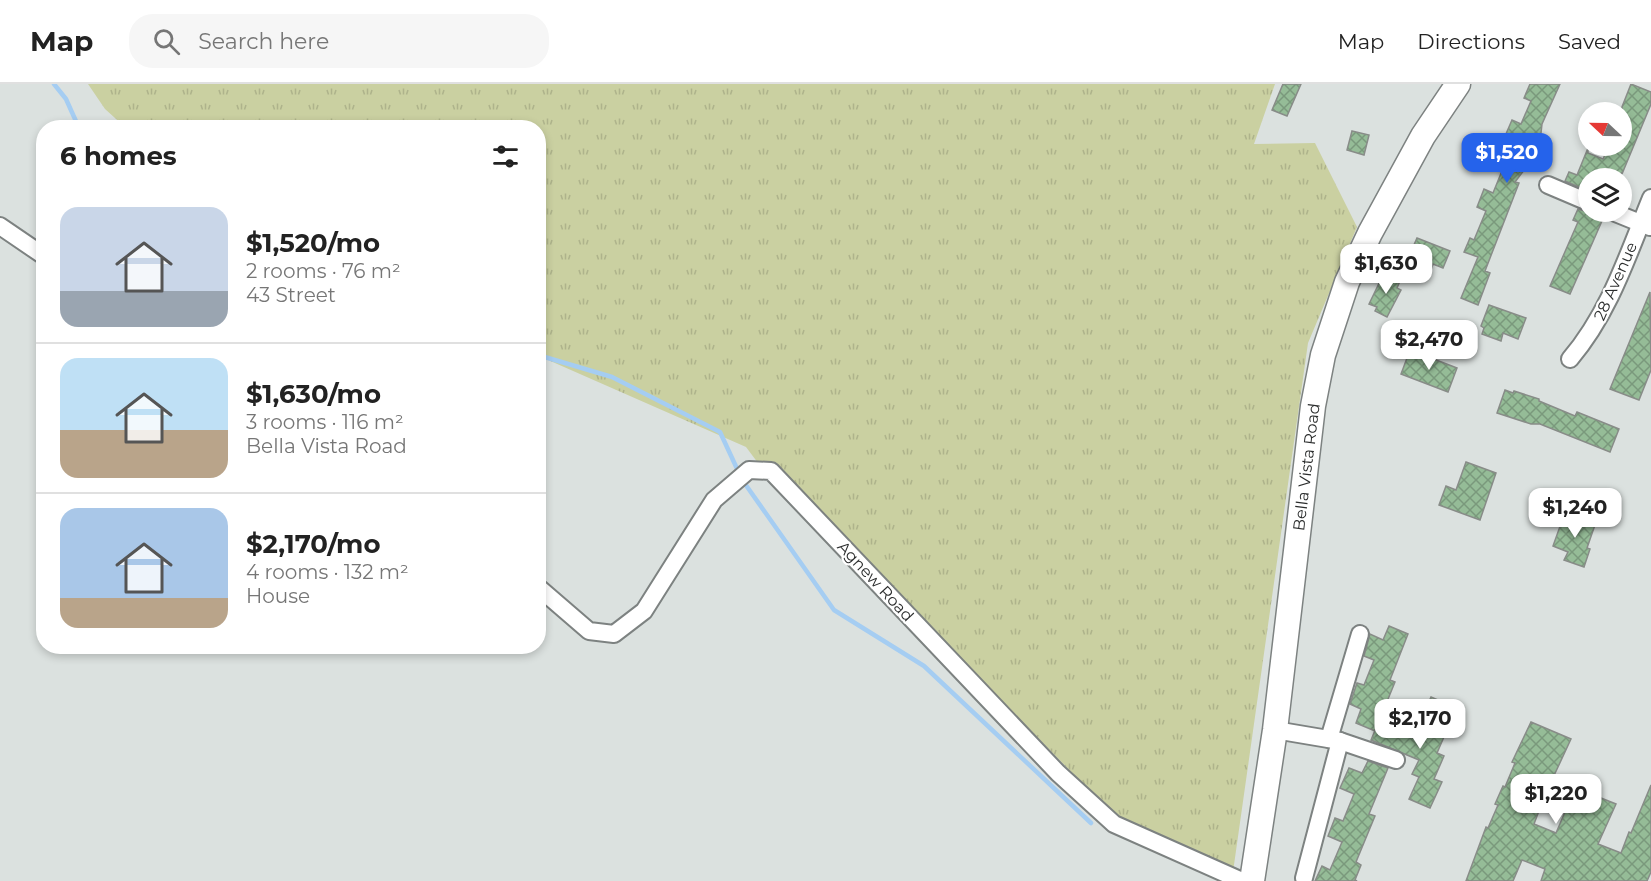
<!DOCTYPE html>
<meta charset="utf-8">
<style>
:root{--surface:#fff;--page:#f6f6f6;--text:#222;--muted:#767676;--line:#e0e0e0;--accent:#2563eb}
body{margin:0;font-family:Montserrat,sans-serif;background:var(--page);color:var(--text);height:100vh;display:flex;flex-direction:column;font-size:22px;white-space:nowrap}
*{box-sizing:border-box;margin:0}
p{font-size:20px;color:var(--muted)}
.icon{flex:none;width:33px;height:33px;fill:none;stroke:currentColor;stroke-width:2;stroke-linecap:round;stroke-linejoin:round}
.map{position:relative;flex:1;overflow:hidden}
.sheet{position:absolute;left:36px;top:36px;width:510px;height:534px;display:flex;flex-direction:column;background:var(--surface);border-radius:24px;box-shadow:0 3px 9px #0003}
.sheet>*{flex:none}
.needle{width:39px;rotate:292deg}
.tools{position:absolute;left:1578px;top:18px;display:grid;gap:12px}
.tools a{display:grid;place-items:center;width:54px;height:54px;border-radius:50%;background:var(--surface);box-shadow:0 3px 9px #0003;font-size:30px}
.price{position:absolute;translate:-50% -51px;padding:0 14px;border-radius:12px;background:#fff;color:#222;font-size:20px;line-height:39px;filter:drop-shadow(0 2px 3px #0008)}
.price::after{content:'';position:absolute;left:50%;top:36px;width:18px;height:14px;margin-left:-9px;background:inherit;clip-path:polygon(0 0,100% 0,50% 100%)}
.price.selected{background:var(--accent);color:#fff}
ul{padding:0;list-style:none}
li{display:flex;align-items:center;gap:18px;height:150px;padding:0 24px}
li+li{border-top:2px solid var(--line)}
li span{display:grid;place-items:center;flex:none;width:168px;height:120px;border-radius:18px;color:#555}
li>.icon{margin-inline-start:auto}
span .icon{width:72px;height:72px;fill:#fffc;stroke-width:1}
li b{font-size:26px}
h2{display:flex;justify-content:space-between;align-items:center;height:72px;padding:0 24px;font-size:26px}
header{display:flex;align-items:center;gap:36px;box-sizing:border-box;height:84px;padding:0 30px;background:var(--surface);border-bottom:2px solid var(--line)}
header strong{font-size:28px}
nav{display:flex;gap:33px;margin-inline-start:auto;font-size:21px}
.search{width:420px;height:54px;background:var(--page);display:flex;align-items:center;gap:15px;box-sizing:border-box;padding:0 21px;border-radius:24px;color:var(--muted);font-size:22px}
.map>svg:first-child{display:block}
.grass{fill:url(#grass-tufts)}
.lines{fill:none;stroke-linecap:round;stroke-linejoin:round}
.stream{stroke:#a5cdf2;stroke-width:4.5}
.building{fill:url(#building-cross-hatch);stroke:#888c88;stroke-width:1.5;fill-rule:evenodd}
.street-casing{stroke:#7d8281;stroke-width:20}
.secondary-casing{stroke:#7d8281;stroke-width:27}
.street{stroke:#fff;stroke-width:16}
.secondary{stroke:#fff;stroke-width:24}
.labels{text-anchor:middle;stroke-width:4.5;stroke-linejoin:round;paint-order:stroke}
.street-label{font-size:16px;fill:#2b2d2d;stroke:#fff}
</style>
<header>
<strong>Map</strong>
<div class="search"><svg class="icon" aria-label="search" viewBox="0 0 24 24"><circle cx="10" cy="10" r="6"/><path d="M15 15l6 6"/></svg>Search here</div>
<nav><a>Map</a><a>Directions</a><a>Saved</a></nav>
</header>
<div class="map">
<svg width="1651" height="797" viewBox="0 0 1651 797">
<defs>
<pattern id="grass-tufts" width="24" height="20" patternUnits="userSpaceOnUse" patternTransform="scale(1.5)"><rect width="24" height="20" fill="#cad0a1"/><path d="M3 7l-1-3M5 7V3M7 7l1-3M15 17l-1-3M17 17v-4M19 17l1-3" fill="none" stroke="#aeb38b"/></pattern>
<pattern id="building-cross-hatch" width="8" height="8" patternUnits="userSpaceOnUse" patternTransform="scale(1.5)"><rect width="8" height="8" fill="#95bc97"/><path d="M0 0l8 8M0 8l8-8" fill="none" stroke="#7a997c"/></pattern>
</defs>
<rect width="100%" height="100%" fill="#dbe1df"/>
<polygon class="grass" points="88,0 1275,0 1254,60 1315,59 1357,143 1308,259 1232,795 1118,735 771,385 761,383 746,363 539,272 538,44 125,43 105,25"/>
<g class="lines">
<g class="stream">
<polyline points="54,0 66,15 79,44"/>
<polyline points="538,271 612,293 720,348 739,389"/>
<polyline points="743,397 834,526 924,582 1091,739"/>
</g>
</g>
<g class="building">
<polygon points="1283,0 1301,0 1287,32 1272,26"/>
<polygon points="1530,0 1560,0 1542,40 1540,58 1533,63 1530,70 1531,77 1515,98 1519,99 1485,187 1490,189 1478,221 1461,214 1478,173 1464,168 1470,154 1474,156 1486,127 1477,123 1484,105 1493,109 1506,77 1496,73 1512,36 1521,40 1531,17 1524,14"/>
<polygon points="1631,0 1651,8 1651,20 1622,90 1622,88 1619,94 1588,94 1588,107 1565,97 1569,88 1577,91 1588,64 1588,69 1603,75 1609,62 1622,62 1622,23"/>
<polygon points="1352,47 1369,51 1364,71 1347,66"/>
<polygon points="1578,125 1588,128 1588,131 1602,137 1570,210 1550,202 1578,138 1573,136"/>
<polygon points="1417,154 1450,167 1443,184 1433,180 1430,189 1406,179"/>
<polygon points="1384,189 1400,197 1397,204 1401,206 1387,233 1375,227 1377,223 1369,220"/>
<polygon points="1650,208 1651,286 1639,316 1610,305"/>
<polygon points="1489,221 1526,234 1518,255 1503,249 1501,257 1482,250 1484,244 1481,242"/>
<polygon points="1410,266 1457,284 1448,308 1401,290"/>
<polygon points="1505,306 1513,309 1514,307 1539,315 1539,317 1575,332 1577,328 1619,345 1610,368 1540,340 1531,340 1497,329"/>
<polygon points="1466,378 1496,389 1480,436 1439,421 1446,402 1456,406"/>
<polygon points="1575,431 1596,438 1587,464 1590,465 1584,483 1564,476 1568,468 1553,462 1563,434 1573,438"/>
<polygon points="1389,542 1408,550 1390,596 1395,598 1375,647 1356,639 1361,625 1350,620 1357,599 1364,601 1374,576 1364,572 1370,550 1383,556"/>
<polygon points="1431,613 1449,621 1439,643 1447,646 1437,669 1444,672 1434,695 1442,698 1430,724 1409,715 1419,693 1412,690 1419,676 1371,656 1378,639 1413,654"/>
<path d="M 1531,638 L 1571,655 L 1551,698 L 1575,708 L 1576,704 L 1616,720 L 1598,760 L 1621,769 L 1629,748 L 1631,749 L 1651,701 L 1651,788 L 1647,797 L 1541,797 L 1545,785 L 1522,776 L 1513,797 L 1466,797 L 1486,743 L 1488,744 L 1498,721 L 1495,720 L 1503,702 L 1505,703 L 1515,679 L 1512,678 ZM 1545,711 L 1568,721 L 1556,749 L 1534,740 Z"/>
<polygon points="1368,677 1388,684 1369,730 1375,732 1356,778 1361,781 1355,796 1357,797 1315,797 1322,782 1330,786 1342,758 1328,752 1335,734 1343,737 1354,710 1340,704 1349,684 1362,689"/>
</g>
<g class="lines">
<g class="street-casing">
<g id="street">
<polyline points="1548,101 1588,118"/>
<polyline points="1613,128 1650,143"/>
<polyline points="0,142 44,172"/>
<path d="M 1570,275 C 1610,228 1628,170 1651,114"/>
<polyline points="538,503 589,547 614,550 644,527 714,416 749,386 771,387 1058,689 1114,740 1242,797"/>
<polyline points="1275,646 1340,657 1396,676"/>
<polyline points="1329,655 1360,550"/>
<polyline points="1304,794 1340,657"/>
</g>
</g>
<g class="secondary-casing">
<polyline id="secondary" points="1252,797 1275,646 1313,322 1323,271 1347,198 1370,149 1423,52 1458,0"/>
</g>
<use href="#street" class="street"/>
<use href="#secondary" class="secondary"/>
</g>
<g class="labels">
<g class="street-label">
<text transform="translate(1615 197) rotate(-66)" y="6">28 Avenue</text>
<text transform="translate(1306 383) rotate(-83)" y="6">Bella Vista Road</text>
<text transform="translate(876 497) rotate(47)" y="6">Agnew Road</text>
</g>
</g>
</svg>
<div class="tools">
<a><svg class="needle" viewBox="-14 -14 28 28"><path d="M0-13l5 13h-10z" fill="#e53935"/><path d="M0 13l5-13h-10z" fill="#767676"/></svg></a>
<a><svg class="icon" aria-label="layers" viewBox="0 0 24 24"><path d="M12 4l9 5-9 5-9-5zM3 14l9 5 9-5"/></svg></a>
</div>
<b class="price selected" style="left:1507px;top:100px">$1,520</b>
<b class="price" style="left:1386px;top:211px">$1,630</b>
<b class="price" style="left:1429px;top:287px">$2,470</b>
<b class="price" style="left:1575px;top:455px">$1,240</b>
<b class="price" style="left:1420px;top:666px">$2,170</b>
<b class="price" style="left:1556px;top:741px">$1,220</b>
<section class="sheet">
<h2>6 homes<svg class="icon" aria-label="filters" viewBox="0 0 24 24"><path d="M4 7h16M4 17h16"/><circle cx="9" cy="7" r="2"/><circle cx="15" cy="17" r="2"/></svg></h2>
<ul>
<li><span style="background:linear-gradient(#c9d6e8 70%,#9aa5b1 0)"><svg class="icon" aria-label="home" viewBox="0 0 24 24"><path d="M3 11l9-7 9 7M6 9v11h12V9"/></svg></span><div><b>$1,520/mo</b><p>2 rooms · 76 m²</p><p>43 Street</p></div></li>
<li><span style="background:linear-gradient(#bfe0f5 60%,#b9a48a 0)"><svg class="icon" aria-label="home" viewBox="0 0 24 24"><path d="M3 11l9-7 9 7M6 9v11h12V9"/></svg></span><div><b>$1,630/mo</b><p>3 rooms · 116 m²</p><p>Bella Vista Road</p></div></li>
<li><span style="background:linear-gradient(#a9c7e8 75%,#b9a48a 0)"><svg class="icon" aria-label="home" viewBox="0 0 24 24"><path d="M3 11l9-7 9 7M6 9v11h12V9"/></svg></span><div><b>$2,170/mo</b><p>4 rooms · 132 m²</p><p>House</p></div></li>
</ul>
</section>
</div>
